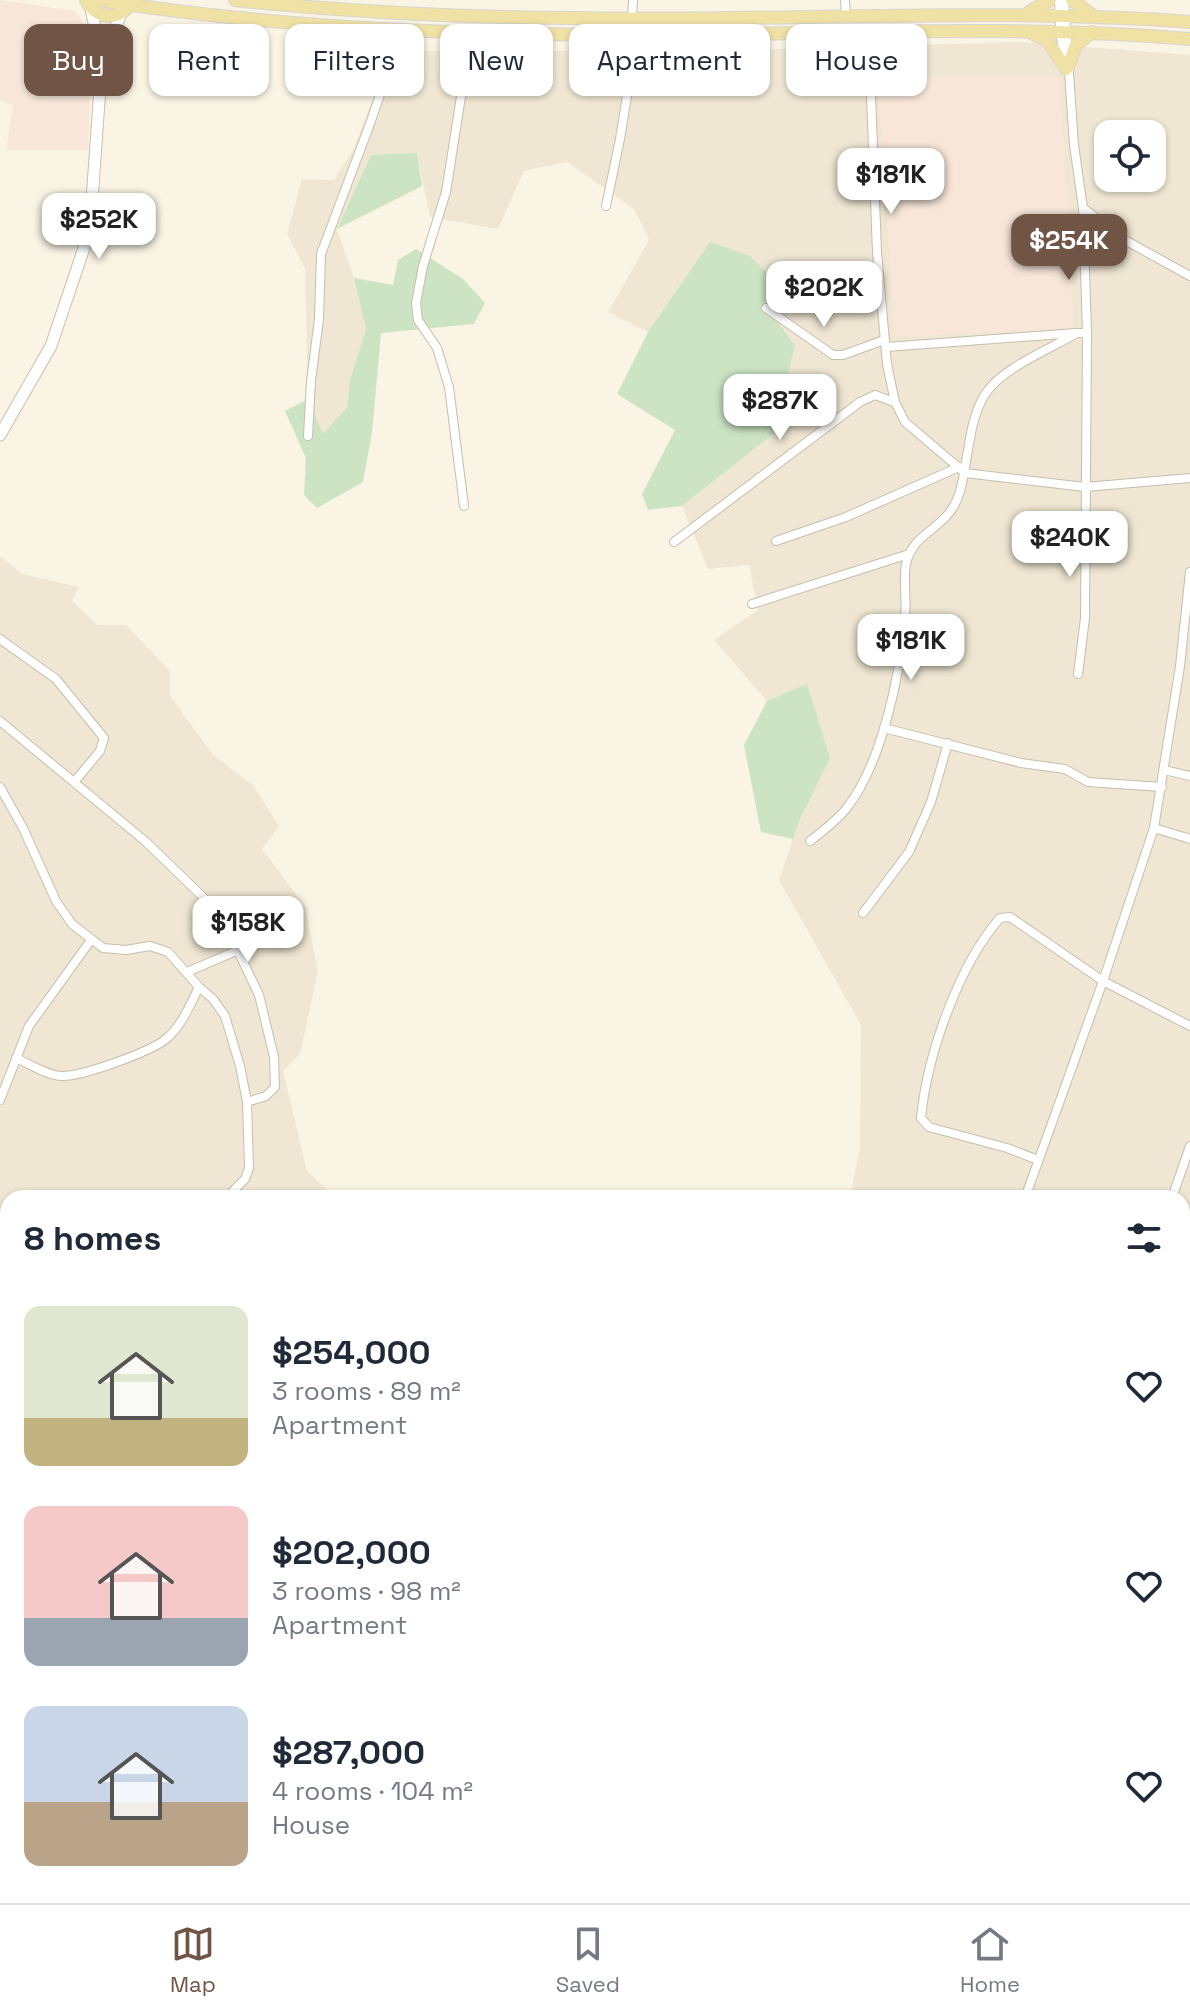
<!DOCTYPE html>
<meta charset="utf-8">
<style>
:root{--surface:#fff;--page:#f2f2f3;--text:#1f2937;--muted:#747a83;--line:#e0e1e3;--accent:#705446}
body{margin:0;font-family:"Space Grotesk",sans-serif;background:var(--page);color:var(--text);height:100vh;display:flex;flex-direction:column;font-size:30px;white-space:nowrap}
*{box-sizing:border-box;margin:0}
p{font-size:26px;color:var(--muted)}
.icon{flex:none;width:44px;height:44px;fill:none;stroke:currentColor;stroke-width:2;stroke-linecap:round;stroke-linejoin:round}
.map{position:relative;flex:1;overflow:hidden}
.side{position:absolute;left:0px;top:1190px;width:1190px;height:714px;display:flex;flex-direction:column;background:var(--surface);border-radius:24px 24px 0 0;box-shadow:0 2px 6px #0004}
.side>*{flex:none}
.top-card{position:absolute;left:24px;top:24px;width:1142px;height:72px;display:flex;gap:16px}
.fabs{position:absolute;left:1094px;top:120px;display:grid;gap:16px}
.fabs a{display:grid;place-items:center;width:72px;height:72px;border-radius:16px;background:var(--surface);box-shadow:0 2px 6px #0004;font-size:40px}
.price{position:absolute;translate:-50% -68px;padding:0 18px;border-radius:16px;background:#fff;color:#222;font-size:26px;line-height:52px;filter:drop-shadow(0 2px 4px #0008)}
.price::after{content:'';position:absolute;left:50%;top:48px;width:24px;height:18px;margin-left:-12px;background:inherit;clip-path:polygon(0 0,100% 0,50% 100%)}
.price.selected{background:var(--accent);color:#fff}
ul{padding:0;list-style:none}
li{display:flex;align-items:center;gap:24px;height:200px;padding:0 24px}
li span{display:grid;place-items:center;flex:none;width:224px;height:160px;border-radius:16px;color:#555}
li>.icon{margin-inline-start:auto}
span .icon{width:96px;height:96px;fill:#fffc;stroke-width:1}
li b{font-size:34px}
h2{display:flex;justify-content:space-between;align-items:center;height:96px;padding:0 24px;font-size:34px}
.chip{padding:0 28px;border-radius:16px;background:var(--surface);box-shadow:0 2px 6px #0004;font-size:28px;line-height:72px}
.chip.selected{background:var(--accent);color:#fff}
.tab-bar{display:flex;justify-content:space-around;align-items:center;height:112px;border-top:2px solid var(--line);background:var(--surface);font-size:22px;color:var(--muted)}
.tab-bar a{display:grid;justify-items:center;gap:4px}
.tab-bar .selected{color:var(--accent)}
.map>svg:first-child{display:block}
.residential{fill:#efe7d3;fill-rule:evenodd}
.commercial{fill:#f8e7d9}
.green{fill:#cce4c4}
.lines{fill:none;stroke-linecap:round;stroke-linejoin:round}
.stream{stroke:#a3c1d0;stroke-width:2}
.street-casing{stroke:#c8bdac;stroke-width:10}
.secondary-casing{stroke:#cbbeaa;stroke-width:13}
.primary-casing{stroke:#d9d5d1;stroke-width:14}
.street{stroke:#fff;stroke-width:8}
.secondary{stroke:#fff;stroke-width:11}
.primary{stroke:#f0e1a4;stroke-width:12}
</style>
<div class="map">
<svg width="1190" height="1903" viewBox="0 0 1190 1903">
<rect width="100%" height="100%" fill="#f9f4e4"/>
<g class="residential">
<path d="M 1020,42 L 1190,55 L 1190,1320 L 1182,1329 L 1182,1198 L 850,1198 L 860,1147 L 861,1025 L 779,880 L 799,821 L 807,685 L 767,701 L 714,640 L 758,610 L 749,565 L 708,569 L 682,506 L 791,420 L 784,392 L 795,345 L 710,243 L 648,332 L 608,312 L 649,240 L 634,209 L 567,162 L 524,171 L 498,229 L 430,217 L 417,154 L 371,155 L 337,229 L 354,278 L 366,329 L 350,380 L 347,406 L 323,435 L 308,399 L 305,269 L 287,234 L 302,179 L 334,180 L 354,148 L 391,51 L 745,50 ZM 1108,134 L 1152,134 L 1152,178 L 1108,178 Z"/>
<polygon points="0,556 22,574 79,587 72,601 97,625 126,625 170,671 170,696 213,755 253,785 279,826 262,849 305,906 318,971 300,1054 283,1071 307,1171 336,1198 8,1198 8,1835 0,1836"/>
</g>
<g class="commercial">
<polygon points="0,0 75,11 85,25 91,49 88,150 6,150 13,105 0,100"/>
<polygon points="877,77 1060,78 1074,328 895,337"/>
</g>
<g class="green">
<polygon points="417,153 422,186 337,229 371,155"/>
<polygon points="710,242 750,256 777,283 776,320 795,345 784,392 791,420 682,506 648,510 642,494 675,430 617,394 648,332"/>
<polygon points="416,249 463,279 485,303 474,324 381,333 372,432 363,482 317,508 304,495 306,458 285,411 308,399 323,434 347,407 350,380 366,329 354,278 393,285 398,260"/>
<polygon points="807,684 830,758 799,821 793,839 761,832 744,745 767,701"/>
</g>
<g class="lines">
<polyline class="stream" points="918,1896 922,1903"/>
<g class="street-casing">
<g id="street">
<polyline points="845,0 846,16"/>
<polyline points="1059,0 1060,31 1064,55"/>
<polyline points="1064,0 1074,145 1083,208 1087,333 1085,618 1078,674"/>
<polyline points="632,18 633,0"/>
<polyline points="875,30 870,68 877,252 887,364 895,402 905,422 965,473 1085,487 1190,478"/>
<polyline points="606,206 620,139 637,34"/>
<polyline points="1083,208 1123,239 1190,276"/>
<polyline points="766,308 833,355 843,355 884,340"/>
<polyline points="886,347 1076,333"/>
<polyline points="308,436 311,381 319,319 321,254 371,121 402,30"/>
<polyline points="464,506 449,387 437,348 418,320 416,303 423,266 446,192 471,33"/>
<polyline points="776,541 846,517 959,467"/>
<polyline points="674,542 860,402 875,395 894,402"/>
<polyline points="752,604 909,554"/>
<polyline points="0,639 56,679 104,738 100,751 75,781"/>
<polyline points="0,721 145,841 205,899 238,951 259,995 274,1057 275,1087 266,1096 247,1102"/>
<polyline points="884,728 1021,763 1065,769 1088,782 1162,787"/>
<polyline points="1164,770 1190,776"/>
<polyline points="0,787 23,828 56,901 72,924 103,948 126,950 150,946 168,952 199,987 213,999 225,1016 240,1066 247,1102 249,1168 245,1179 226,1198"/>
<polyline points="1154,828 1190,839"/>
<path d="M 810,841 C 823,831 836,821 846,809 C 882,764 900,675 905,618 C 907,600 903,581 906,564 C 912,535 939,530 952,509 C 963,492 964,470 968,450 C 971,431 975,409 986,393 C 1002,368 1052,348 1077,333 L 1087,333"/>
<polyline points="863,913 909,852 931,802 948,743"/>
<polyline points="187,972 297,925"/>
<path d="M 16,1058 C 30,1064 46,1075 61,1076 C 81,1077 150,1052 166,1039 C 181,1027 190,1005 199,987"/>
<polyline points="0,1100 29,1026 91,940"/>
<path d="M 1038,1160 L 1007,1148 L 929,1127 L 921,1118 C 927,1056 958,966 1000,918 L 1010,917 L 1103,981 L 1190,1026"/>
<polyline points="1025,1198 1103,981 1154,828 1180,666 1190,572"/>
<polyline points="1172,1198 1190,1146"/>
<polyline points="0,1234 8,1237"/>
<polyline points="0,1349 8,1295"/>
<polyline points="0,1375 8,1376"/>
<polyline points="0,1739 8,1737"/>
</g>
</g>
<g class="secondary-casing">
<g id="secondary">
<polyline points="103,58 121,14"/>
<polyline points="0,435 51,346 84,248 92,200 102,59 91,9"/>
</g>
</g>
<g class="primary-casing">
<g id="primary">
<path d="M 86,0 C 97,21 121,21 133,1"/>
<path d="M 99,0 C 308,33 520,37 731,34 C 884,32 1037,26 1190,39"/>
<path d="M 235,0 C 402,18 569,20 736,18 C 888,16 1039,11 1190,22"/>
<polyline points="1072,0 1092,15"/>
<polyline points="1029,12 1050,0"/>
<polyline points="1033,34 1048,41 1066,69"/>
<polyline points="1068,67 1076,45 1092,32"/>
</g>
</g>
<use href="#street" class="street"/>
<use href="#secondary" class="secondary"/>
<use href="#primary" class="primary"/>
</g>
</svg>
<div class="fabs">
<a><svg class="icon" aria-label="locate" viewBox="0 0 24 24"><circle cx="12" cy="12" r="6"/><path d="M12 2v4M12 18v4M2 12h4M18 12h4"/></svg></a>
</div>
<b class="price" style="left:891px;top:216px">$181K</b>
<b class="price" style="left:99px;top:261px">$252K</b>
<b class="price selected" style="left:1069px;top:282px">$254K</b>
<b class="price" style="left:824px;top:329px">$202K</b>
<b class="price" style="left:780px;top:442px">$287K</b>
<b class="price" style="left:1070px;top:579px">$240K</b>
<b class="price" style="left:911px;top:682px">$181K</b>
<b class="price" style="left:248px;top:964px">$158K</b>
<div class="top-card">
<a class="chip selected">Buy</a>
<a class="chip">Rent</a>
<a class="chip">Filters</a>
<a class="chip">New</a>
<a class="chip">Apartment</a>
<a class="chip">House</a>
</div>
<section class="side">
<h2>8 homes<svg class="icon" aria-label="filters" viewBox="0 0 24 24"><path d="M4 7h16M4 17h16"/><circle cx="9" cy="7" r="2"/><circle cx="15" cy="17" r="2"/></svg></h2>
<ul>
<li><span style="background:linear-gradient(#dfe7d0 70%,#c2b280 0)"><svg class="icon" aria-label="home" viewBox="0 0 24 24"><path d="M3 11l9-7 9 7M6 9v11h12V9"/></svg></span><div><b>$254,000</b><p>3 rooms · 89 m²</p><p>Apartment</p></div><svg class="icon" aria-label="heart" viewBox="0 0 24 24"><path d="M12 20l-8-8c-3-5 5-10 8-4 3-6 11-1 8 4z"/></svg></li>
<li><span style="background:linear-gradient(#f6c9c9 70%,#9aa5b1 0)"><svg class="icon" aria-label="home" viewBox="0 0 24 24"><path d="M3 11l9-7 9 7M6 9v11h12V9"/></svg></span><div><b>$202,000</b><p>3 rooms · 98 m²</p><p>Apartment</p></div><svg class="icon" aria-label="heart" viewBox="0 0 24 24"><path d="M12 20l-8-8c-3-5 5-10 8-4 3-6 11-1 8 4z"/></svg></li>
<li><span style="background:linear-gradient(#c9d6e8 60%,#b9a48a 0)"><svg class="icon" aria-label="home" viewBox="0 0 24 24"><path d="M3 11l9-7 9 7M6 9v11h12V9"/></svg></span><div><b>$287,000</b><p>4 rooms · 104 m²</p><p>House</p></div><svg class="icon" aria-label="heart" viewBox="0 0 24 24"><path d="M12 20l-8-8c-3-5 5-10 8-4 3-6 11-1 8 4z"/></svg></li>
</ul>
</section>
</div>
<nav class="tab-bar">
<a class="selected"><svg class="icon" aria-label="map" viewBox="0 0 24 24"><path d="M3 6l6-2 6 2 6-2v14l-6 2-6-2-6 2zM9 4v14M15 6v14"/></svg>Map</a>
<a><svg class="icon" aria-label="saved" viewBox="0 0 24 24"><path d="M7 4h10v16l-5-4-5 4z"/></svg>Saved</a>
<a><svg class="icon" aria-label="home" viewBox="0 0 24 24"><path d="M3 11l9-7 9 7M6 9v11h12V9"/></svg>Home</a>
</nav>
